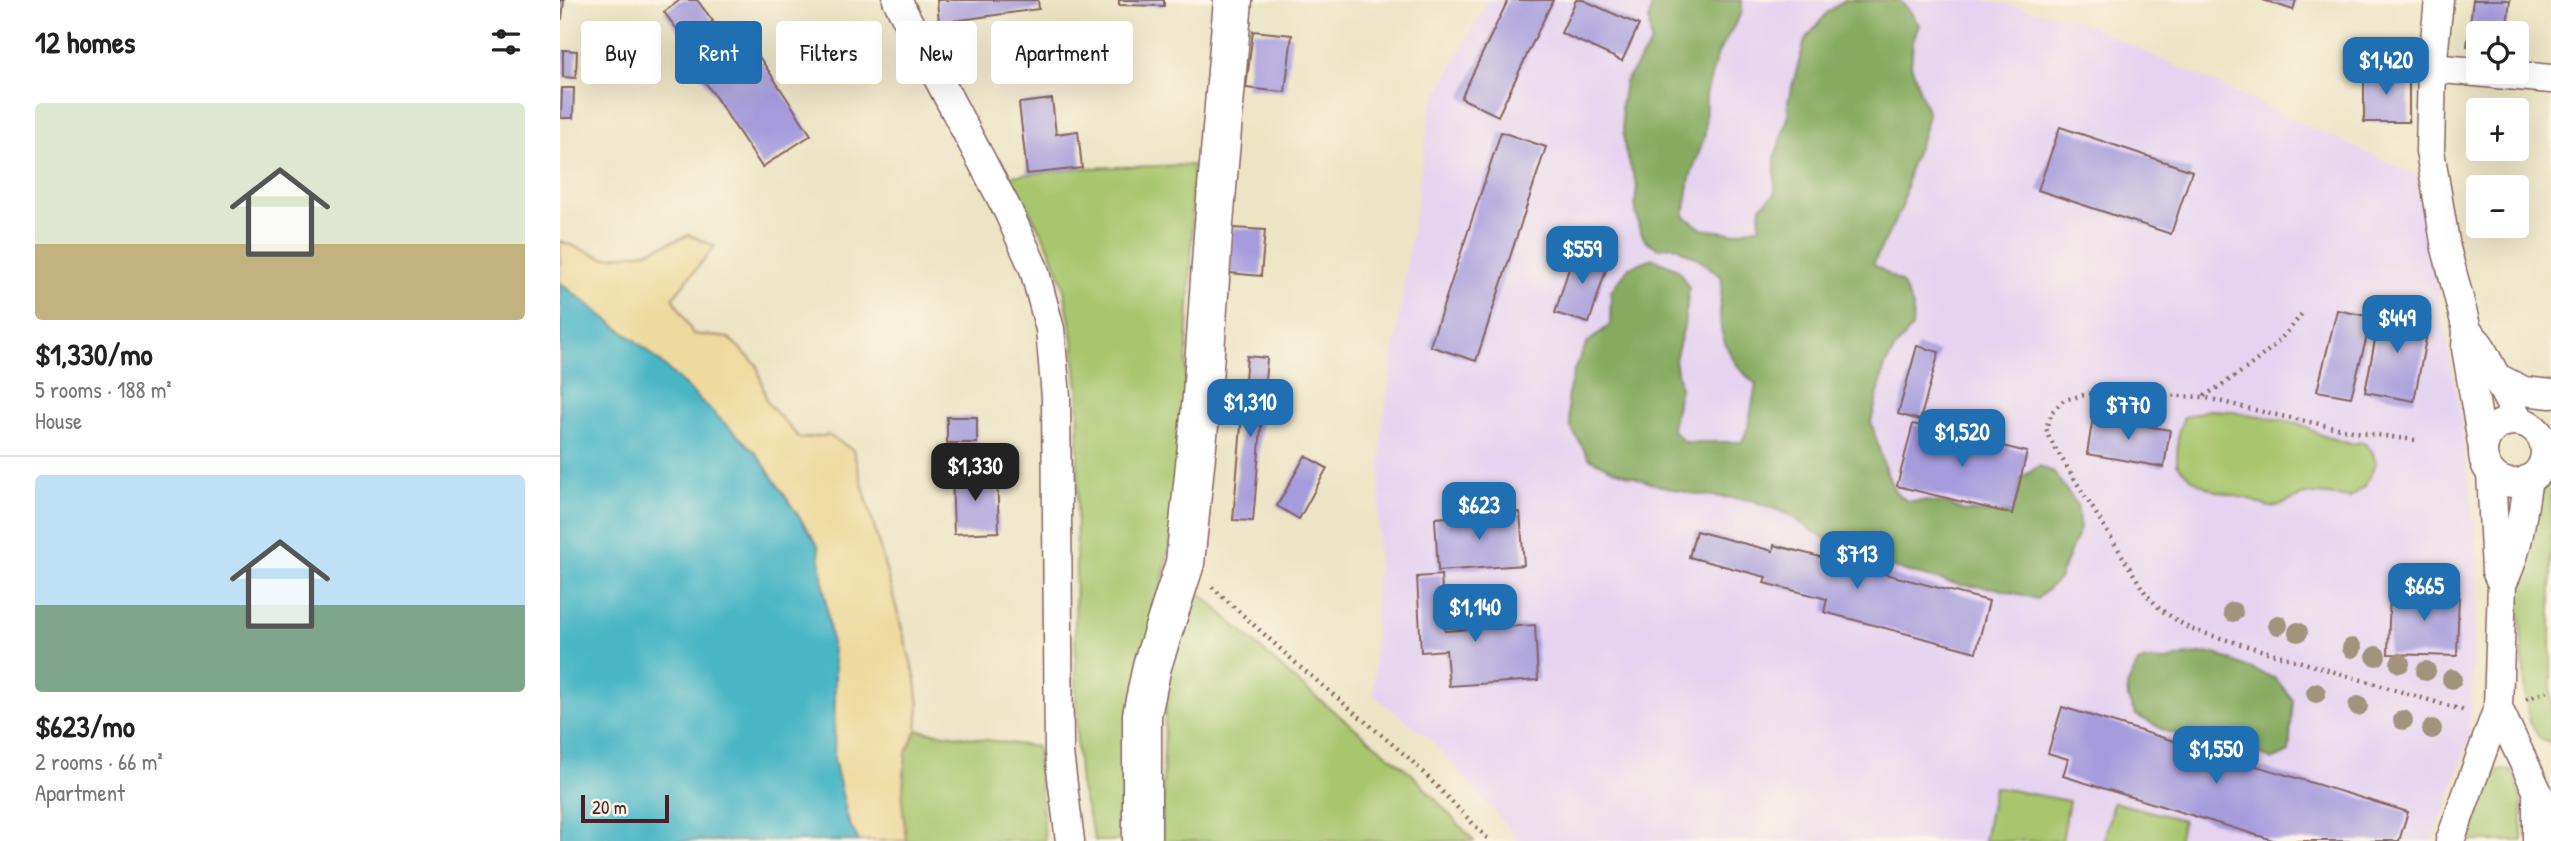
<!DOCTYPE html>
<meta charset="utf-8">
<style>
:root{--surface:#fff;--page:#f6f6f6;--text:#222;--muted:#767676;--line:#e0e0e0;--accent:#1f6fb2}
body{margin:0;font-family:"Patrick Hand",sans-serif;background:var(--page);color:var(--text);height:100vh;display:flex;flex-direction:column;font-size:26px;white-space:nowrap}
*{box-sizing:border-box;margin:0}
p{font-size:23px;color:var(--muted)}
.icon{flex:none;width:38px;height:38px;fill:none;stroke:currentColor;stroke-width:2;stroke-linecap:round;stroke-linejoin:round}
.map{position:relative;flex:1;overflow:hidden}
.sheet{display:flex;flex-direction:column;background:var(--surface);width:560px}
.sheet>*{flex:none}
.banner{position:absolute;left:21px;top:21px;width:665px;height:63px;display:flex;gap:14px}
.controls{position:absolute;left:1906px;top:21px;display:grid;gap:14px}
.controls a{display:grid;place-items:center;width:63px;height:63px;border-radius:7px;background:var(--surface);box-shadow:0 7px 28px #0002;font-size:35px}
.scale{position:absolute;left:21px;bottom:18px;width:88px;box-sizing:border-box;padding-left:7px;border:4px solid #4a1f2b;border-top:0;font-size:19px;line-height:24px;white-space:nowrap;color:#4a1f2b;-webkit-text-stroke:5px #fcf5e5;paint-order:stroke}
.price{position:absolute;translate:-50% -60px;padding:0 16px;border-radius:14px;background:var(--accent);color:#fff;font-size:23px;line-height:46px;filter:drop-shadow(0 2px 4px #0008)}
.price::after{content:'';position:absolute;left:50%;top:42px;width:21px;height:16px;margin-left:-10px;background:inherit;clip-path:polygon(0 0,100% 0,50% 100%)}
.price.selected{background:#222;color:#fff}
ul{padding:0;list-style:none}
li{display:grid;align-content:center;gap:14px;height:371px;padding:0 35px}
li+li{border-top:2px solid var(--line)}
li span{display:grid;place-items:center;height:217px;border-radius:7px;color:#555}
li>.icon{margin-inline-start:auto}
span .icon{width:126px;height:126px;fill:#fffc;stroke-width:1}
li b{font-size:30px}
h2{display:flex;justify-content:space-between;align-items:center;height:84px;padding:0 35px;font-size:30px}
.pill{padding:0 24px;border-radius:7px;background:var(--surface);box-shadow:0 7px 28px #0002;font-size:24px;line-height:63px}
.pill.selected{background:var(--accent);color:#fff}
main{display:flex;flex:1;min-height:0}
.map>svg:first-child{display:block}
.built{fill:#e5d3f1}
.green{fill:#a8c66e;stroke:#79724c;stroke-width:2}
.forest{fill:#86ab61;stroke:#686546;stroke-width:2}
.sand{fill:#eeda9e;stroke:#9c7c64;stroke-width:2}
.water{fill:#4ab6c6;stroke:#4a6a78;stroke-width:2}
.building{fill:#a59bdd}
.lines{fill:none;stroke-linecap:round;stroke-linejoin:round}
.street-casing{stroke:#836461;stroke-width:31}
.secondary-casing{stroke:#836461;stroke-width:41}
.path{stroke:#836461;stroke-width:4.5;stroke-dasharray:2 5;stroke-linecap:butt}
.street{stroke:#fff;stroke-width:28}
.secondary{stroke:#fff;stroke-width:38}
.tree{fill:#a2937b}
</style>
<main>
<section class="sheet">
<h2>12 homes<svg class="icon" aria-label="filters" viewBox="0 0 24 24"><path d="M4 7h16M4 17h16"/><circle cx="9" cy="7" r="2"/><circle cx="15" cy="17" r="2"/></svg></h2>
<ul>
<li><span style="background:linear-gradient(#dfe7d0 65%,#c2b280 0)"><svg class="icon" aria-label="home" viewBox="0 0 24 24"><path d="M3 11l9-7 9 7M6 9v11h12V9"/></svg></span><div><b>$1,330/mo</b><p>5 rooms · 188 m²</p><p>House</p></div></li>
<li><span style="background:linear-gradient(#bfe0f5 60%,#7fa58c 0)"><svg class="icon" aria-label="home" viewBox="0 0 24 24"><path d="M3 11l9-7 9 7M6 9v11h12V9"/></svg></span><div><b>$623/mo</b><p>2 rooms · 66 m²</p><p>Apartment</p></div></li>
</ul>
</section>
<div class="map">
<svg width="1991" height="841" viewBox="0 0 1991 841">
<rect width="100%" height="100%" fill="#fcf5e5"/>
<filter id="ink" filterUnits="userSpaceOnUse"><feTurbulence type="fractalNoise" baseFrequency=".0143" numOctaves="2"/><feDisplacementMap in="SourceGraphic" scale="14" xChannelSelector="R" yChannelSelector="G"/><feConvolveMatrix kernelMatrix="1 2 1 2 8 2 1 2 1" color-interpolation-filters="sRGB"/></filter>
<filter id="wash" filterUnits="userSpaceOnUse"><feTurbulence type="fractalNoise" baseFrequency=".00686" numOctaves="4" result="noise"/><feDisplacementMap in="SourceGraphic" scale="28" xChannelSelector="R" yChannelSelector="G"/><feGaussianBlur stdDeviation="1.57" result="paint"/><feColorMatrix in="noise" values="0 0 0 0 0 0 0 0 0 0 0 0 0 0 0 0 0 1.4 0 .05"/><feComposite in="paint" operator="in"/></filter>
<g filter="url(#wash)">
<rect width="100%" height="100%" fill="#ece4c4"/>
<polygon class="built" points="928,0 1423,0 1514,19 1856,175 1900,412 1919,560 1909,737 1885,811 1872,841 960,841 870,739 813,695 822,429 871,106"/>
<g class="green">
<polygon points="633,165 632,241 620,498 563,763 561,841 535,841 520,785 517,748 515,625 519,399 513,339 503,284 488,245 450,176 522,168"/>
<path d="M 1649,410 L 1668,411 L 1737,423 L 1763,436 L 1791,444 L 1803,442 L 1812,451 L 1816,463 L 1805,486 L 1790,498 C 1775,496 1755,492 1741,496 C 1731,500 1721,507 1710,507 C 1703,507 1696,501 1689,499 C 1660,493 1637,489 1617,464 L 1618,433 L 1624,417 Z"/>
<polygon points="1991,476 1991,743 1981,740 1970,722 1966,699 1958,587 1977,498"/>
<polygon points="632,586 736,681 851,773 914,841 601,841 607,662"/>
<polygon points="357,730 477,747 485,841 346,841 342,801 346,752"/>
<path d="M 1941,769 L 1950,770 C 1965,789 1961,817 1962,841 L 1908,841 L 1931,777 Z"/>
<polygon points="1434,787 1509,801 1502,841 1424,841"/>
<polygon points="1553,802 1623,820 1618,841 1544,841"/>
</g>
<g class="forest">
<path d="M 1093,0 L 1182,0 L 1182,12 L 1158,53 L 1146,94 L 1145,135 L 1130,178 L 1124,216 L 1142,229 L 1173,233 L 1199,227 L 1201,206 L 1215,194 L 1215,157 L 1229,115 L 1228,101 L 1245,40 L 1267,13 L 1285,0 L 1339,0 L 1349,10 L 1359,25 L 1353,41 L 1351,65 L 1368,114 L 1363,136 L 1350,166 L 1342,207 L 1313,264 L 1342,283 L 1353,307 L 1352,328 L 1335,348 L 1325,366 L 1311,422 L 1325,469 L 1335,492 L 1347,501 L 1363,501 L 1384,503 L 1405,511 L 1451,514 L 1461,478 L 1479,466 L 1493,472 L 1517,505 L 1520,528 L 1499,579 L 1477,599 L 1435,588 L 1400,585 L 1310,562 L 1281,550 L 1228,514 L 1191,500 L 1134,494 L 1100,486 L 1051,469 L 1029,458 L 1011,428 L 1007,399 L 1014,370 L 1027,343 L 1050,325 L 1051,291 L 1069,267 L 1093,258 L 1118,269 L 1129,288 L 1124,326 L 1115,360 L 1120,388 L 1112,429 L 1124,442 L 1182,442 L 1188,427 L 1196,385 C 1179,370 1165,351 1161,328 C 1158,312 1162,293 1162,277 L 1137,258 L 1114,246 L 1098,248 L 1085,240 L 1079,228 L 1075,204 L 1077,186 L 1065,150 L 1061,106 L 1065,82 L 1091,43 L 1089,18 Z"/>
<polygon points="1653,653 1716,679 1733,700 1729,752 1712,760 1698,753 1673,750 1608,732 1576,715 1568,699 1567,686 1578,663 1585,660 1607,661 1627,655"/>
</g>
<polygon class="sand" points="129,235 155,246 113,297 133,334 169,338 197,365 207,402 240,439 268,435 293,450 356,680 359,706 357,730 346,752 342,801 346,841 299,841 289,824 274,760 275,668 258,545 196,453 87,350 0,283 0,241 44,258 86,252"/>
<polygon class="water" points="0,283 87,350 196,453 258,545 275,668 274,760 289,824 299,841 0,841"/>
<g id="blocks">
<g class="building">
<polygon points="0,0 4,0 2,19 0,19"/>
<polygon points="120,0 137,0 153,21 126,41 104,12"/>
<polygon points="377,0 478,0 479,9 379,23"/>
<polygon points="559,0 604,0 604,6 559,5"/>
<polygon points="948,0 993,0 938,116 901,98"/>
<polygon points="1016,0 1023,0 1079,25 1062,61 1001,33"/>
<polygon points="1703,0 1736,0 1733,10"/>
<polygon points="1913,0 1950,0 1946,33 1918,33 1918,48 1907,46"/>
<polygon points="177,23 251,135 202,167 128,56"/>
<polygon points="693,31 732,35 725,92 686,88"/>
<polygon points="3,50 17,51 16,78 3,77"/>
<polygon points="38,59 48,59 47,80 36,79"/>
<rect x="1804" y="72" width="45" height="50"/>
<polygon points="2,88 14,88 13,118 1,118"/>
<polygon points="492,99 496,134 518,131 522,168 467,174 459,103"/>
<polygon points="1500,127 1632,171 1611,234 1478,190"/>
<polygon points="941,132 986,147 916,361 870,346"/>
<polygon points="673,228 705,230 701,276 669,273"/>
<polygon points="1015,249 1049,260 1029,323 995,313"/>
<polygon points="1821,309 1870,318 1854,401 1805,392"/>
<polygon points="1777,310 1812,317 1791,397 1757,391"/>
<polygon points="1357,346 1379,352 1360,420 1338,414"/>
<polygon points="687,356 707,358 693,521 673,520"/>
<rect x="387" y="417" width="30" height="26"/>
<polygon points="1533,417 1610,430 1604,467 1527,454"/>
<polygon points="1353,424 1467,452 1452,514 1337,486"/>
<polygon points="745,456 767,468 739,519 717,506"/>
<polygon points="437,472 439,532 394,534 392,474"/>
<polygon points="960,512 964,565 878,571 875,518"/>
<polygon points="1136,531 1213,551 1214,545 1429,601 1416,652 1264,612 1267,599 1204,583 1206,577 1129,557"/>
<polygon points="881,575 885,631 975,625 978,680 889,686 886,650 861,652 857,577"/>
<polygon points="1830,590 1899,591 1897,656 1828,654"/>
<polygon points="1502,707 1848,812 1839,841 1716,841 1503,776 1508,759 1488,753"/>
</g>
</g>
</g>
<g filter="url(#ink)">
<use href="#blocks" fill-opacity="0" stroke="#836461" stroke-width="2"/>
<g class="lines">
<g class="street-casing">
<g id="street">
<polyline points="337,0 448,211 474,269 490,329 496,397 499,753 510,841"/>
<polyline points="1879,0 1872,68 1870,151 1886,248 1907,330 1906,348 1923,449"/>
<polyline points="1872,68 1991,79"/>
<polyline points="1911,335 1919,344 1959,421"/>
<polyline points="1934,376 1964,391 1991,394"/>
<circle cx="1954" cy="452" r="31"/>
<polyline points="1931,472 1936,571 1942,584"/>
<path d="M 1968,479 C 1962,514 1959,552 1942,584 L 1938,708 L 1991,820"/>
<polyline points="1890,841 1938,708"/>
<polyline points="1977,841 1977,797"/>
</g>
</g>
<g class="secondary-casing">
<polyline id="secondary" points="582,841 582,715 592,666 625,563 642,396 653,235 673,0"/>
</g>
<g class="path">
<path d="M 1644,396 C 1683,372 1716,350 1743,312"/>
<polyline points="1855,440 1802,433 1707,413 1643,397 1536,392 1504,400 1492,412 1486,428 1489,438 1586,594 1601,610 1630,629 1906,711"/>
<polyline points="652,587 738,665 850,759 930,841"/>
<polyline points="1966,699 1991,690"/>
</g>
<use href="#street" class="street"/>
<use href="#secondary" class="secondary"/>
</g>
<g class="tree">
<circle cx="1673" cy="612" r="10"/>
<circle cx="1718" cy="625" r="10"/>
<circle cx="1738" cy="632" r="10"/>
<circle cx="1792" cy="648" r="10"/>
<circle cx="1816" cy="656" r="10"/>
<circle cx="1840" cy="663" r="10"/>
<circle cx="1866" cy="671" r="10"/>
<circle cx="1892" cy="679" r="10"/>
<circle cx="1756" cy="693" r="10"/>
<circle cx="1798" cy="706" r="10"/>
<circle cx="1843" cy="720" r="10"/>
<circle cx="1872" cy="729" r="10"/>
</g>
</g>
</svg>
<div class="controls">
<a><svg class="icon" aria-label="locate" viewBox="0 0 24 24"><circle cx="12" cy="12" r="6"/><path d="M12 2v4M12 18v4M2 12h4M18 12h4"/></svg></a>
<a>+</a>
<a>−</a>
</div>
<div class="scale">20 m</div>
<b class="price" style="left:1826px;top:97px">$1,420</b>
<b class="price" style="left:1022px;top:286px">$559</b>
<b class="price" style="left:1837px;top:355px">$449</b>
<b class="price" style="left:690px;top:439px">$1,310</b>
<b class="price" style="left:1568px;top:442px">$770</b>
<b class="price" style="left:1402px;top:469px">$1,520</b>
<b class="price selected" style="left:415px;top:503px">$1,330</b>
<b class="price" style="left:919px;top:542px">$623</b>
<b class="price" style="left:1297px;top:591px">$713</b>
<b class="price" style="left:1864px;top:623px">$665</b>
<b class="price" style="left:915px;top:644px">$1,140</b>
<b class="price" style="left:1656px;top:786px">$1,550</b>
<div class="banner">
<a class="pill">Buy</a>
<a class="pill selected">Rent</a>
<a class="pill">Filters</a>
<a class="pill">New</a>
<a class="pill">Apartment</a>
</div>
</div>
</main>
